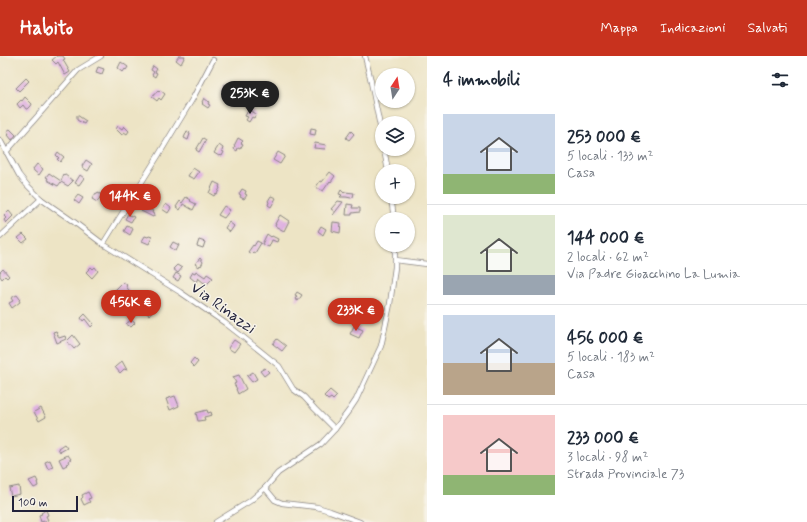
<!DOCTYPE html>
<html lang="it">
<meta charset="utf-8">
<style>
:root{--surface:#fff;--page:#f2f2f3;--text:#1f2937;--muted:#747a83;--line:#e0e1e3;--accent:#c8321e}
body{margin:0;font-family:Mynerve,sans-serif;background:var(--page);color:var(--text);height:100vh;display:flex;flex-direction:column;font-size:15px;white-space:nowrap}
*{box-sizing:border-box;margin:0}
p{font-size:13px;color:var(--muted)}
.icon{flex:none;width:22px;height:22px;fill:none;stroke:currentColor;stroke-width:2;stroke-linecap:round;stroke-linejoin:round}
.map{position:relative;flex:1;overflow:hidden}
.side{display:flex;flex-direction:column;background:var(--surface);width:380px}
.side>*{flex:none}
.needle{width:26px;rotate:12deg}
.buttons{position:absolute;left:375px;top:12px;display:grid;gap:8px}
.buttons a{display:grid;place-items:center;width:40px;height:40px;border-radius:50%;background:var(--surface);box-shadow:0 1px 3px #0004;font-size:20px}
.scale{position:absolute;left:12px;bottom:10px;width:66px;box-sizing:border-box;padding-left:4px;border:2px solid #22223b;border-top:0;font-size:11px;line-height:14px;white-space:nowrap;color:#22223b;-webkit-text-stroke:3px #f7f3e8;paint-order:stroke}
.price{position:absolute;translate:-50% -34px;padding:0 9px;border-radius:14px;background:var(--accent);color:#fff;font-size:13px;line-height:26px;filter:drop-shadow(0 1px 2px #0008)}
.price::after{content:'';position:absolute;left:50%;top:24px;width:12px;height:9px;margin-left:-6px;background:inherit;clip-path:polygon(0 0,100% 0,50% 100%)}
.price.current{background:#222;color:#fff}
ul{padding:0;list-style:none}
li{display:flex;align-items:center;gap:12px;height:100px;padding:0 16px}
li+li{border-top:1px solid var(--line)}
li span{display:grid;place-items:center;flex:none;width:112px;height:80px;border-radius:0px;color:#555}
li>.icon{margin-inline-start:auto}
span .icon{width:48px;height:48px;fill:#fffc;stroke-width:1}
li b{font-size:17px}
h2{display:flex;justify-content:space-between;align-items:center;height:48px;padding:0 16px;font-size:17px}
header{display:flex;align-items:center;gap:24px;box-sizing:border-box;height:56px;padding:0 20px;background:var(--accent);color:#fff}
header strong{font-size:19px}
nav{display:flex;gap:22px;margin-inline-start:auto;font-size:14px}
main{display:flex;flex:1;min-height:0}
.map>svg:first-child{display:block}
.building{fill:#ddaae0}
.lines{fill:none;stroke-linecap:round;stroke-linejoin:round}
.minor-casing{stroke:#888380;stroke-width:6}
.minor{stroke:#fff;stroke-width:4.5}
.labels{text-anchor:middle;stroke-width:3;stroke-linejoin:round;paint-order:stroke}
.street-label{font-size:16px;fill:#22223b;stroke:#f7f3e8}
</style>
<header>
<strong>Habito</strong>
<nav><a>Mappa</a><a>Indicazioni</a><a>Salvati</a></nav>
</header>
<main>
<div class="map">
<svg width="427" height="466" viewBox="0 0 427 466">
<rect width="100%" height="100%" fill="#f7f3e8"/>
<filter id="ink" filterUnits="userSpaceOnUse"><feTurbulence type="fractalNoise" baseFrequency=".025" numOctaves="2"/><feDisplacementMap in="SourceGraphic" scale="8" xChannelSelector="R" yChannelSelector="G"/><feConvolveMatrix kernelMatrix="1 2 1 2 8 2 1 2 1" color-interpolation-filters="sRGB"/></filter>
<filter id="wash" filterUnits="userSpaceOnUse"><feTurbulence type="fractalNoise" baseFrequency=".012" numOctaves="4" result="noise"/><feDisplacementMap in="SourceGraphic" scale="16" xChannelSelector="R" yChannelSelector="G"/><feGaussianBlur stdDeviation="0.9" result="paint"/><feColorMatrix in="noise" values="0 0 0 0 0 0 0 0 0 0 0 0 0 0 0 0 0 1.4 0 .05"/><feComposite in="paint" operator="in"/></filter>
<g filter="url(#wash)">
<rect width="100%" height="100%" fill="#ede4c5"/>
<g id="blocks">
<g class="building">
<polygon points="57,0 63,0 65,3 63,4 70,16 65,19 58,6 56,8 52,4"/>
<polygon points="179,0 185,0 181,8 176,4"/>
<polygon points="121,6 128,11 126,14 125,13 123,16 118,12"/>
<polygon points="153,10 157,13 155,16 157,17 155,21 152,19 154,16 151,14"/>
<polygon points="98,11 104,13 102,18 96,16"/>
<polygon points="26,22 29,25 19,35 16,32"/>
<polygon points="225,28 232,33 231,34 235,36 231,43 222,38 223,36 222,35"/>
<polygon points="158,34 159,35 160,34 165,38 161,44 159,42 157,45 152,41"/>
<polygon points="25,41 32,48 31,50 28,53 26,53 23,49 20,52 17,48 21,44 22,45"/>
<polygon points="204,42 209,46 208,48 210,49 208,52 202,48 203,47 202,46"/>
<polygon points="249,53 256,58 254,62 252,61 249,66 246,64 248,61 245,60"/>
<polygon points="77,59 86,65 84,68 77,64"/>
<polygon points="118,70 122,73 124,70 129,75 127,78 124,76 122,79 116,73"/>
<polygon points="311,72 316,73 315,79 310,78"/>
<polygon points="10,73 16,79 12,84 8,79 9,78 7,75"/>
<polygon points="187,75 190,76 189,78 190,78 188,84 184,82"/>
<polygon points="351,75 354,78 349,84 346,82"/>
<polygon points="203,82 206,84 199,96 196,94"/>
<polygon points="238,82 243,85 241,87 243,88 240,93 238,92 237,95 234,93 235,90 234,90"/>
<polygon points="315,87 326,89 325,93 314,92"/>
<polygon points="219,89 223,92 222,95 224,96 222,100 220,99 219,100 214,97"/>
<polygon points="58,96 64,101 60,106 57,103 59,102 56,99"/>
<polygon points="278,96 285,100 280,108 273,104"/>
<polygon points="86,104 92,108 88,115 83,112 82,110"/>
<polygon points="37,108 43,113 39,119 34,115 33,113"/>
<polygon points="193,112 199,116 194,123 188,120"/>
<polygon points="330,116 335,120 331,126 330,125 323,135 321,134 316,131 320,125 322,126"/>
<polygon points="49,117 61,125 64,118 73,125 68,130 61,126 58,130 47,124 48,122 46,121"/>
<polygon points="80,119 84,122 79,129 75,127"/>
<polygon points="214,126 220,129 219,131 220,132 217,138 216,137 214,140 209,137"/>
<polygon points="242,133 246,135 245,138 247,139 244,143 240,141 241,139 239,138"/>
<polygon points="341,134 344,137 345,136 354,137 353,141 351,142 346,141 340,141 342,139 339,138"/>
<polygon points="96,137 98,138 98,137 102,139 97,146 92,143"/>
<polygon points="78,139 83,142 79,148 74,144"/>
<polygon points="271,140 276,142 271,151 268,149 269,146 268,145"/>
<polygon points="186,141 191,144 190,145 196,148 193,154 183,148 180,154 176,151 180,145 182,147"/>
<polygon points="338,145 343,146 333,159 334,155 331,153"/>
<polygon points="166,148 171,152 168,157 162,153"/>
<polygon points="347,148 353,149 352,152 360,152 360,156 352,157 352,159 346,159"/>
<polygon points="224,150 230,154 224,162 218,159"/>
<polygon points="144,151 153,155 152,157 155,158 153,161 141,155"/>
<polygon points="9,155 13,160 6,167 4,164 6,162 4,160"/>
<polygon points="128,158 134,161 131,166 125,163"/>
<polygon points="280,159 289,165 284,175 275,170 276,168 275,168"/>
<polygon points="229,166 234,170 230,176 225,172"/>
<polygon points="333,166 341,167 340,177 332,175"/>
<polygon points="127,170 133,173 130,179 124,175"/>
<polygon points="321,170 326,173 323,179 318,175"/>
<polygon points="23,178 28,183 23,187 18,182"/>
<polygon points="267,178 271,181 272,180 278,183 277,186 272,184 269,191 262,188"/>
<polygon points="145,180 148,181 149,180 152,181 149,188 142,185"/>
<polygon points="199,184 205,186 203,192 197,190"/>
<polygon points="257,185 261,187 255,197 253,196 251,198 248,196 253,189 254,190"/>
<polygon points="173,186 179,189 176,195 170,191"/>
<polygon points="200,202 203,206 201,210 200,209 199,211 195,208"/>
<polygon points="177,209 182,212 178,217 173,213"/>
<polygon points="91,211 93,213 95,211 98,215 92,222 86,216"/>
<polygon points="3,213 9,220 7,222 5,220 2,223 0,220 0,216"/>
<polygon points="196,215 205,221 207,218 213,222 207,228 205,226 204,227 198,222 196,226 190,221 193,216 195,217"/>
<polygon points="176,217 181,220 178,225 173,222"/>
<polygon points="123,226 127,229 126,230 130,236 126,240 125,239 122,242 119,240 120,239 115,234"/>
<polygon points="297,236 302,239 298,245 295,243 297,240 295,239"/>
<polygon points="137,238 144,244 137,252 130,245"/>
<polygon points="17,239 20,243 19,244 20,246 12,252 9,247 13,245 11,242"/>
<polygon points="155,244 158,247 155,250 156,251 149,259 144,255 150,246 151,247"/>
<polygon points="85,258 94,268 91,271 85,263 83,265 81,262"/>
<polygon points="131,264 135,267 131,271 126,268"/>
<polygon points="354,270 363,274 359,282 350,278"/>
<polygon points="56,275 59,282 65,280 66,283 57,287 53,276"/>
<polygon points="73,279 80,288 74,293 67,285"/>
<polygon points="277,283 286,290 282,295 273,288"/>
<polygon points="234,284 240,288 234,296 228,292"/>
<polygon points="194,302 198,306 194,311 190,307"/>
<polygon points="122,305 127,314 124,313 120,317 115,311"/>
<polygon points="265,312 269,316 264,320 260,315"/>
<polygon points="253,316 257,323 252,326 247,320"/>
<polygon points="239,319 246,333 238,338 236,333 237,333 234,328 236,327 233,321"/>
<polygon points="330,334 337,340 333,344 331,342 328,344 324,340"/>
<polygon points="175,340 179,350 170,354 166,343"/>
<polygon points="41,352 46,361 39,365 34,356"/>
<polygon points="207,354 208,357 211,356 212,359 204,361 205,364 198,365 196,357"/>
<polygon points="64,388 67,392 60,396 58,392"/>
<polygon points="68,399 71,403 68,405 69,407 66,408 67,409 63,411 59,403"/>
<polygon points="50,404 53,411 48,413 45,406"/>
<polygon points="36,422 38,426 37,426 38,430 34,432 29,425"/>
<polygon points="19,430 20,438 11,440 9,432"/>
<polygon points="88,436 91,442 88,443 90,446 84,449 81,443 83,441 82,439"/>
<polygon points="46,454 48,459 46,460 48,464 41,466 39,459 42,458 41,457"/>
</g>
</g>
</g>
<g filter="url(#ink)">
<use href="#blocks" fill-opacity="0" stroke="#888380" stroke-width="1"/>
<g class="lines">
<g class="minor-casing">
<g id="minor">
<polyline points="365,0 370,21 382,80"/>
<polyline points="0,84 19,119 27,129 41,143 74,166 103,188 180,236 225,267 243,281 279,310 293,333 304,341 315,353 335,373"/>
<polyline points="384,93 388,115"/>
<polyline points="6,96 78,14 101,0"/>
<polyline points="391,141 394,163"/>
<polyline points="0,181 41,143"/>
<polyline points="103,188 158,100 193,42 213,4"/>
<polyline points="395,204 427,208"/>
<polyline points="265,432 275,444 282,447 317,451 330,455 360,466"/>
<polyline points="216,466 250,445 265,432 278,417 321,388 335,373 350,353 356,344 381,290 390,248 395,211 395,189"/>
</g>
</g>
<use href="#minor" class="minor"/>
</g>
</g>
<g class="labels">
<g class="street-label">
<text transform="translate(224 251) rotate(36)" y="6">Via Rinazzi</text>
</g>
</g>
</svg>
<div class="buttons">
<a><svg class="needle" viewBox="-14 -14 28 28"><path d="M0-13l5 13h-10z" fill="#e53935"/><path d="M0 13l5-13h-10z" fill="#747a83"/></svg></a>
<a><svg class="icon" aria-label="layers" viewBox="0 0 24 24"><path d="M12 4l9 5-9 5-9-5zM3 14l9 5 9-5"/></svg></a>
<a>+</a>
<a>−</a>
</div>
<div class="scale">100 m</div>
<b class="price current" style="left:250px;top:59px">253K €</b>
<b class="price" style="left:130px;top:162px">144K €</b>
<b class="price" style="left:131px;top:268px">456K €</b>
<b class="price" style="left:356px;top:276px">233K €</b>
</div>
<section class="side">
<h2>4 immobili<svg class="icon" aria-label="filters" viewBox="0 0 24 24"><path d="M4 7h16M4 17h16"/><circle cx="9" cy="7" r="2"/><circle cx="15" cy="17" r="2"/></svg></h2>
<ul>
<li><span style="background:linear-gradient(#c9d6e8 75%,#8fb573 0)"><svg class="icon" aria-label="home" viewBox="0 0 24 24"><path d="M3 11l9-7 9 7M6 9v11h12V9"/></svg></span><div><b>253 000 €</b><p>5 locali · 133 m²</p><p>Casa</p></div></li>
<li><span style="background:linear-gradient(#dfe7d0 75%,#9aa5b1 0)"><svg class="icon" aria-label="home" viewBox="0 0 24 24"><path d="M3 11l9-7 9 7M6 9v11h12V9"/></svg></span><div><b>144 000 €</b><p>2 locali · 62 m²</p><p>Via Padre Gioacchino La Lumia</p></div></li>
<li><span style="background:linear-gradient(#c9d6e8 60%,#b9a48a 0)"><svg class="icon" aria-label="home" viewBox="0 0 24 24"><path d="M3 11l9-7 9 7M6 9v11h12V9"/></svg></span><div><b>456 000 €</b><p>5 locali · 183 m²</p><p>Casa</p></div></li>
<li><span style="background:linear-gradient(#f6c9c9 75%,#8fb573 0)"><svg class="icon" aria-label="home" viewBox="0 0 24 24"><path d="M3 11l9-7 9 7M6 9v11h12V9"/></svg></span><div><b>233 000 €</b><p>3 locali · 98 m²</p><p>Strada Provinciale 73</p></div></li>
</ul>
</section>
</main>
